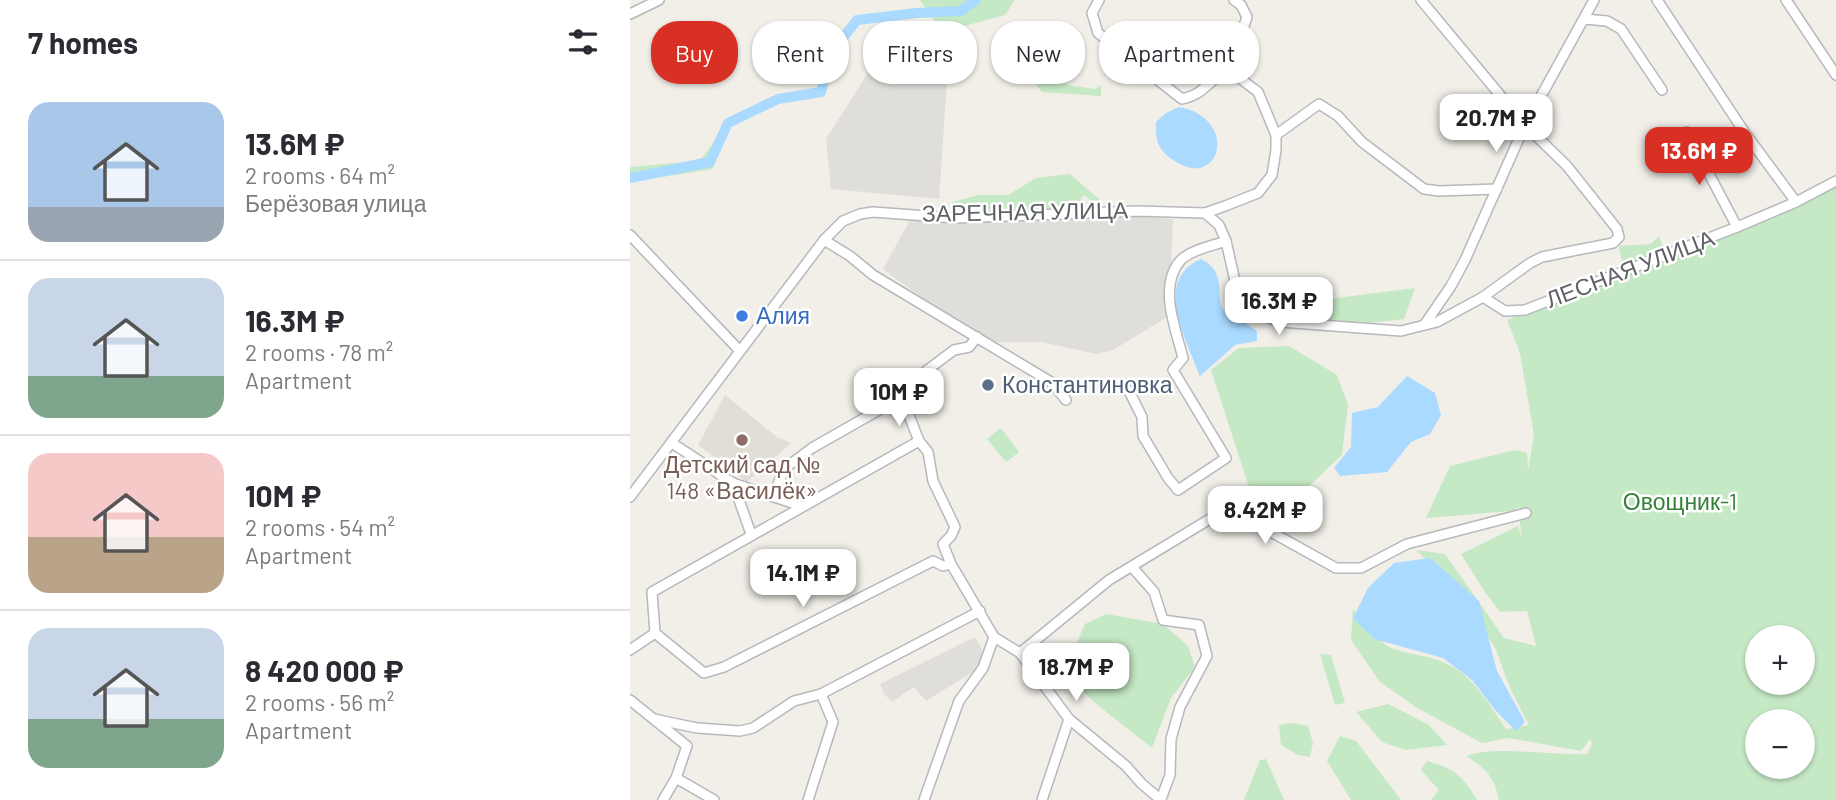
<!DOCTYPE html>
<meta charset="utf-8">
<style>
:root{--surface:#fff;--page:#f7f7f7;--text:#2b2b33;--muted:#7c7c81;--line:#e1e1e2;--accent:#d93025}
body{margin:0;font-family:Barlow,sans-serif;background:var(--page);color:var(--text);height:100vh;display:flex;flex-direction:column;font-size:26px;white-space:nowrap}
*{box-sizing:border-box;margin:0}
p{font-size:23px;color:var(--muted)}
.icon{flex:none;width:38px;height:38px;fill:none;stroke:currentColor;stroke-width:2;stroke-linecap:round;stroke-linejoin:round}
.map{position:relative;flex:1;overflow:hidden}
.sheet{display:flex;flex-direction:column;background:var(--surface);width:630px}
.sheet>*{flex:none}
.banner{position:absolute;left:21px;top:21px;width:665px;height:63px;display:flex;gap:14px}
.tools{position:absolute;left:1115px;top:625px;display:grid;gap:14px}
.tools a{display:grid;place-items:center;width:70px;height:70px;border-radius:50%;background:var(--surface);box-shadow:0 2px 5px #0004;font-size:35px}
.price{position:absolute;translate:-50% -60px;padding:0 16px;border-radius:14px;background:#fff;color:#222;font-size:23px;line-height:46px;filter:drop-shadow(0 2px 4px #0008)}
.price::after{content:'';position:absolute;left:50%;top:42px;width:21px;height:16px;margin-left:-10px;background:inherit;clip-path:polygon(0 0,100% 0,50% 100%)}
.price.current{background:var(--accent);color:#fff}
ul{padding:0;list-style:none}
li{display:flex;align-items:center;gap:21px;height:175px;padding:0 28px}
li+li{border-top:2px solid var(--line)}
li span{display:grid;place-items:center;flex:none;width:196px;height:140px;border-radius:21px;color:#555}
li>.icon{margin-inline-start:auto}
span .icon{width:84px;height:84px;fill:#fffc;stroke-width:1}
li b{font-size:30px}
h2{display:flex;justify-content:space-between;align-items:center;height:84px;padding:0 28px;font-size:30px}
.chip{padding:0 24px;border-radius:28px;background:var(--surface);box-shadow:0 2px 5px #0004;font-size:24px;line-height:63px}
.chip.current{background:var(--accent);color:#fff}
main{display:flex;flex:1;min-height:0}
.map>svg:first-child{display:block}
.industrial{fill:#e0deda}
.education{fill:#e1ded6}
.green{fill:#c5e8c5;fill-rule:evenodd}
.water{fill:#aadaff}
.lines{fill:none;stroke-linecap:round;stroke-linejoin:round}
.river{stroke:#aadaff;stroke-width:10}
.minor-casing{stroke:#b5b8bc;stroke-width:12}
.minor{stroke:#fff;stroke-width:9}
.shop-dot{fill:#3f7fe0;stroke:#fff;stroke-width:2.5}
.service-dot{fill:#5c6f8a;stroke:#fff;stroke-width:2.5}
.education-dot{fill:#8d6e63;stroke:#fff;stroke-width:2.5}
.labels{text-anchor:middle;stroke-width:5;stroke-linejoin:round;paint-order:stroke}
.street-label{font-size:23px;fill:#5f6368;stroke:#fff}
.shop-label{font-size:23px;fill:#366cbe;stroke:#fff;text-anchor:start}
.service-label{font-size:23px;fill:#4e5e75;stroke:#fff;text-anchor:start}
.education-label{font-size:23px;fill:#785e54;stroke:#fff}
.park-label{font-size:23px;fill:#348238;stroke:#fff}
</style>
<main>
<section class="sheet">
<h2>7 homes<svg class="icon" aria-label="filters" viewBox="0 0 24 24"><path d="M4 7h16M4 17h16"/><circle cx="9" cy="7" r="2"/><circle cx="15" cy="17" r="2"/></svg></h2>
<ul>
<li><span style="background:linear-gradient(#a9c7e8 75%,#9aa5b1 0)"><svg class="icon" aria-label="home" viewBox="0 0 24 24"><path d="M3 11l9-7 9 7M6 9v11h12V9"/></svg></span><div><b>13.6M ₽</b><p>2 rooms · 64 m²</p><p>Берёзовая улица</p></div></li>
<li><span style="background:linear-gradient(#c9d6e8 70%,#7fa58c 0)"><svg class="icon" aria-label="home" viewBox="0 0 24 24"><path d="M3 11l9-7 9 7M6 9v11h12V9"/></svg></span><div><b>16.3M ₽</b><p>2 rooms · 78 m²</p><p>Apartment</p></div></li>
<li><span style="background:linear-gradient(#f6c9c9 60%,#b9a48a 0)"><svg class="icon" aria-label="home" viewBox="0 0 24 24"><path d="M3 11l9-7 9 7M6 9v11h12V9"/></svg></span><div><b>10M ₽</b><p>2 rooms · 54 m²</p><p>Apartment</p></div></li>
<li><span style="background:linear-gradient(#c9d6e8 65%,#7fa58c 0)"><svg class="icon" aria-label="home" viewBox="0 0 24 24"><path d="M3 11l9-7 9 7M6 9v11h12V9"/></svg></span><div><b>8 420 000 ₽</b><p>2 rooms · 56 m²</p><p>Apartment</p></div></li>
</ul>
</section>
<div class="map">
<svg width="1206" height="800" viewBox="0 0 1206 800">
<rect width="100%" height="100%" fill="#f1efe8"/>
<g class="industrial">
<polygon points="320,38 309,199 201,189 196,139 255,46"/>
<polygon points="496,216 543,219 539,316 483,350 467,354 411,342 364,342 291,297 253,269 280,220 314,223"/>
<polygon points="345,637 355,655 351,667 296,701 284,687 262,702 254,694 250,684"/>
</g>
<polygon class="education" points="95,395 147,437 161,443 117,482 68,445"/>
<g class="green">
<polygon points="290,0 385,0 375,15 312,32"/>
<polygon points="391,57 437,85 465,89 471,85 471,96 412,92 398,76 376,60"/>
<polygon points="98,123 83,169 0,182 0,167 57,162 72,158"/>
<polygon points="440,174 470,200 463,206 459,205 460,199 453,195 450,202 429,209 339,212 323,209 322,202 349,195 378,195 406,178"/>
<path d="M 1206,187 L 1206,800 L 869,800 C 864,776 856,769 836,756 C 865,745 922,756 957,754 L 962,744 L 960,739 L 951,751 L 878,738 L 852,743 L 789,709 L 750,682 L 721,640 L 723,609 C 731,620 749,642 761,648 C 782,656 804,655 823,667 C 846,681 862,708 876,729 L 899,725 L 880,688 L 866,650 L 836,598 L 786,550 L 815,554 L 874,638 L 906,646 L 897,611 L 870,612 L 855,592 L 831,554 L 888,526 L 892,539 L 889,516 L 890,507 L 882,511 L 796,518 L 820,466 L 885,450 L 897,453 L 898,470 L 904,435 L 890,353 L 877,320 L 884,317 L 884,314 L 902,312 ZM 1127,637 L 1172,637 L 1172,682 L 1127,682 ZM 1127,721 L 1172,721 L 1172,766 L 1127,766 Z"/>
<polygon points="1029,236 1034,249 993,267 989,246 1021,244"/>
<polygon points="785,288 774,319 730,324 645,313 644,306"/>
<polygon points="659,346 707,375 718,405 712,455 679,486 619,487 581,370 609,348"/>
<polygon points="371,428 389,452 376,462 357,439"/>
<polygon points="476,614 533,624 558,646 565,667 541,698 522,748 465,703 434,673 455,624"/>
<polygon points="690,654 701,655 715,703 705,705"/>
<polygon points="758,704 799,725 817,745 775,750 752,742 726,712"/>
<polygon points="663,723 678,726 683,743 680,757 668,755 651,745 649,725"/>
<polygon points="710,736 726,741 771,800 721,800 697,761"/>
<polygon points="636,759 654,800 614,800 630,760"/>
<path d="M 797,761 C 825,769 832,775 847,800 L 801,800 L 809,790 L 791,770 Z"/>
</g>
<g class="water">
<path d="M 549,107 C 610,118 591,193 543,160 C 528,150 525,139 526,122 L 536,113 Z"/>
<path d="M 571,259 C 602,275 580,300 598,315 C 599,316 606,318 608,319 C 615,322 621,327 627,331 L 627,341 L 605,345 L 570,376 C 557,341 522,280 571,259 Z"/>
<polygon points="777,376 805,393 811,415 800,434 781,442 757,472 710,476 704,468 721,447 722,413 748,407"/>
<polygon points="800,558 849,601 867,671 895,722 886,731 866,711 842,680 813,658 744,639 723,618 738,588 764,563"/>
</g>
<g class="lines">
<polyline class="river" points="0,178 80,162 98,123 148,99 191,92 202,52 227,20 287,13 331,11 346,0"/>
<g class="minor-casing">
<g id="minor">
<path d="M 469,0 L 462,13 L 468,33 L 552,99 C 576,94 578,79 599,70 L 617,17 L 611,5 L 604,0"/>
<polyline points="791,0 895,125 937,166 987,229 989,237 983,243 912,257 900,263 853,297"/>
<polyline points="1027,0 1115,133 1166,202"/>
<polyline points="1156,0 1206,75"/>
<polyline points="0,14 29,0"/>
<polyline points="954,19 977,21 991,29 1032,90"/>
<polyline points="1057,132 1107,227"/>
<polyline points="646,135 689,104 708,116 732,142 794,189 809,191 867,189"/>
<polyline points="575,213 589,225 596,241 609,299 626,313 650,322 771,331 807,322 853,297 875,311 895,310 1107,227 1166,202 1206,181"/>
<polyline points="0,235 109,350"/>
<polyline points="194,240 220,256 243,275 421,382 436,400"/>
<polyline points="795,324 821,286 835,260 895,125 964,0"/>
<path d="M 499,391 L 512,417 L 513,436 L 538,478 L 548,490 L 596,458 L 543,370 L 553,358 C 546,330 528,287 550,261 C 560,250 582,246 596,241"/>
<polyline points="275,405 289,441 298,452 303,481 325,527 321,536 313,544 321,564 364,637 390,653 439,719 496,766 512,784 531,800"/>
<polyline points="275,405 296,371 324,350 339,347 347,337"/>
<polyline points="289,441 22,592 25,633 74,673 94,667 303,561 313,566 321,564"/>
<polyline points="42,443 103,483 121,534"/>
<polyline points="103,483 171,506"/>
<polyline points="0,497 194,240 213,221 230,214 243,212 325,218 506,211 575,213 595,206 628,193 642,175 646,150 646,135 628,92 599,70"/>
<polyline points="143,497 154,469 182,448 254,407 275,405"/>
<polyline points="502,567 524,592 533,620 569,625 577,656 550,707 541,739 540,775 531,799"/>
<polyline points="0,650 25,633"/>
<polyline points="390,653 479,580 598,508 706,568 731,568 777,544 896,513"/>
<polyline points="0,700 57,746 46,778 33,800"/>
<polyline points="24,719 67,728 110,731 123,728 164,701 191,694 350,611"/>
<polyline points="46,778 84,800"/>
<polyline points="178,800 203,722 191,694"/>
<polyline points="294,800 329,701 353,668 364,637"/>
<polyline points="412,800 439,719"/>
</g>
</g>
<use href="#minor" class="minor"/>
</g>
<circle class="shop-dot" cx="112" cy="316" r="7"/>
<circle class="service-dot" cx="358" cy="385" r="7"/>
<circle class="education-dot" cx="112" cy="440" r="7"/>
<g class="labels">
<g class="street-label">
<text transform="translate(395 212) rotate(-1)" y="8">ЗАРЕЧНАЯ УЛИЦА</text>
<text transform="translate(1000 269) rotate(-21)" y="8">ЛЕСНАЯ УЛИЦА</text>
</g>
<g class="shop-label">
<text x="126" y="324">Алия</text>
</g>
<g class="service-label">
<text x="372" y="393">Константиновка</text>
</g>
<g class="education-label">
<text x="112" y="473">Детский сад №<tspan x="112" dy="26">148 «Василёк»</tspan></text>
</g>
<g class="park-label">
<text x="1050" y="510">Овощник-1</text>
</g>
</g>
</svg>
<div class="tools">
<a>+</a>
<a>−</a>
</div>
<b class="price" style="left:866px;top:154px">20.7M ₽</b>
<b class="price current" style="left:1069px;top:187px">13.6M ₽</b>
<b class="price" style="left:649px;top:337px">16.3M ₽</b>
<b class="price" style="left:269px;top:428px">10M ₽</b>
<b class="price" style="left:635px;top:546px">8.42M ₽</b>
<b class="price" style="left:173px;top:609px">14.1M ₽</b>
<b class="price" style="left:446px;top:703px">18.7M ₽</b>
<div class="banner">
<a class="chip current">Buy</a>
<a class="chip">Rent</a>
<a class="chip">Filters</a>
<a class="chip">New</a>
<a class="chip">Apartment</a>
</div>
</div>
</main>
